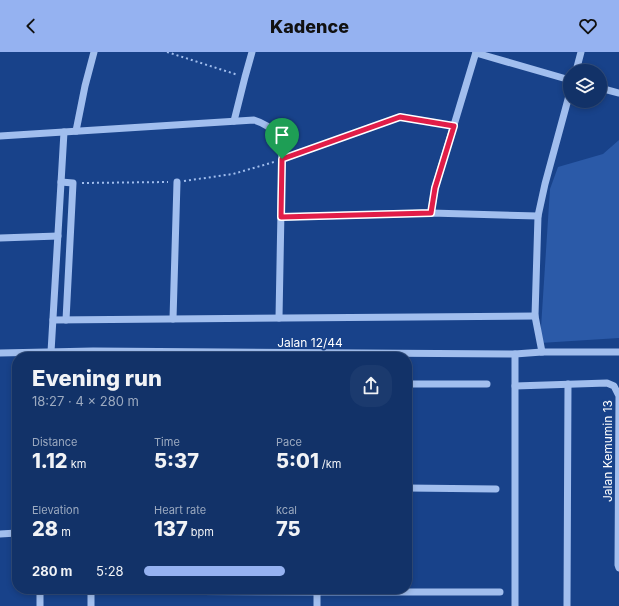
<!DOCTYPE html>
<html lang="en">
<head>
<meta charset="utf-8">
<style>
  body { margin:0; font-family:Inter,sans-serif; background:#1b3a6e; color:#f1f3f6; height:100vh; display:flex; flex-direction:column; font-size:15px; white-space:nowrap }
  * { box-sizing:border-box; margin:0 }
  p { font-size:13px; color:#9caac0 }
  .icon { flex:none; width:22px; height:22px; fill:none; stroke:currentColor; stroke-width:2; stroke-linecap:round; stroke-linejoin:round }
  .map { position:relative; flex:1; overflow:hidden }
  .sheet { position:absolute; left:12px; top:300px; width:400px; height:242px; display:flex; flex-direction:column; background:#123268; border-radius:16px; box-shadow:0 2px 6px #0003,0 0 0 1px #314d7c }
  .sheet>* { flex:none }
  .fabs { position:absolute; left:563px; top:12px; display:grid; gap:8px }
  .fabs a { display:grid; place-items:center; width:44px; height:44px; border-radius:50%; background:#123268; box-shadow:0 2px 6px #0003,0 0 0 1px #314d7c; font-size:20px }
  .pin { position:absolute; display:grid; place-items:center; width:34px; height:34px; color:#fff; margin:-41px -17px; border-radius:50% 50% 50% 0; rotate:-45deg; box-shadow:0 0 4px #0007 }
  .pin .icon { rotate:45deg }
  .round { display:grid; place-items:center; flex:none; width:42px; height:42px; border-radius:16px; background:#1b3a6e }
  .overview { display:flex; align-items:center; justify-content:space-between; height:68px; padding:0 20px }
  h1 { font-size:22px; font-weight:800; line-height:30px }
  .metrics { display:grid; grid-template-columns:repeat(3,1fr); gap:6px; height:68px; padding:4px 20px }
  .metrics div { display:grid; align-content:center }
  .metrics b { font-size:20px; font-weight:800 }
  .metrics small { font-size:11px; font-weight:400 }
  .metrics p { font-size:11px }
  ul { padding:0 20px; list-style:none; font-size:13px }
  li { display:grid; grid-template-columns:64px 48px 1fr; align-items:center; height:30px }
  li i { height:10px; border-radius:5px; background:#95b2f1 }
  header { display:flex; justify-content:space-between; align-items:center; height:52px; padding:0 20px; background:#95b2f1; color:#111; font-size:18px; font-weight:800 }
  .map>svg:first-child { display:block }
</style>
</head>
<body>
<header><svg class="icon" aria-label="back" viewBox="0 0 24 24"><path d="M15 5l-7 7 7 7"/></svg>Kadence<svg class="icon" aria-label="heart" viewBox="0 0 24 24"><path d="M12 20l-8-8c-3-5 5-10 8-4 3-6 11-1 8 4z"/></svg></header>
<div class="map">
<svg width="619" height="554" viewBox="0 0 619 554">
  <rect width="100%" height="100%" fill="#18428a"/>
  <path fill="#2b5aa8" d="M619,88V286L540,291L550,137L558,115L603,102Z"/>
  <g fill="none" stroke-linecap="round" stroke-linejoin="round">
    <g stroke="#a1beee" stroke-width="2" stroke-dasharray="2 3" stroke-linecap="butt">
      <path d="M167,0L238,23"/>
      <path d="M291,104L400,65L445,73"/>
      <path d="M184,129L233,122L274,110"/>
      <path d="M82,131L168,130"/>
    </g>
    <g stroke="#a1beee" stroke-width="7">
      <path d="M476,1L570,28"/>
      <path d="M576,19L581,0"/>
      <path d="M600,36L619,41"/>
      <path d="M234,69L245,25L252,0"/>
      <path d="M76,79L85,34L94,0"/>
      <path d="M0,84L254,68C274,74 279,85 282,105L279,266"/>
      <path d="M61,130L73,131L66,268"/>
      <path d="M431,161L435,136L476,0"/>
      <path d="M281,165L431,161L538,164"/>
      <path d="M0,186L58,184"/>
      <path d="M173,267L177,130"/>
      <path d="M53,268L535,264"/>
      <path d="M51,300L64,80"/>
      <path d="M542,300L535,264L538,164L545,132L570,40"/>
      <path d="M0,301L93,299L515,302L542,300H619"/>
      <path d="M407,332H487"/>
      <path d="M515,334L607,331L614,334L619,344L618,513L619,516"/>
      <path d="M407,436L496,437"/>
      <path d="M0,482L17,481"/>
      <path d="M40,537V554"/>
      <path d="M91,537V554"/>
      <path d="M91,539L317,540H500"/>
      <path d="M317,554V537"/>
      <path d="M515,554V302"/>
      <path d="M567,554L568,332"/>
    </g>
  </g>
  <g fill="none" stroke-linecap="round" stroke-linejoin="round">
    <defs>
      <path id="route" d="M400,65L454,74L435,136L431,161L281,165L282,107Z"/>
    </defs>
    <use href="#route" stroke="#fff" stroke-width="8"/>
    <use href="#route" stroke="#e11d48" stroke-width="5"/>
  </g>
  <g text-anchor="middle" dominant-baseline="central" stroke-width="4" stroke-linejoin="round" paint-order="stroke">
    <g font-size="12" fill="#fff" stroke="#18428a">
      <text x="310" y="290">Jalan 12/44</text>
      <text transform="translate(607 399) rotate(-90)">Jalan Kemumin 13</text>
    </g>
  </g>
</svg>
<div class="fabs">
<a><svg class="icon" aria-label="layers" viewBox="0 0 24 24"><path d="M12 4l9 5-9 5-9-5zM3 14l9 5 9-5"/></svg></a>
</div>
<div class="pin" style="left:282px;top:107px;background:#1e9e55"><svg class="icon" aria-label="arrive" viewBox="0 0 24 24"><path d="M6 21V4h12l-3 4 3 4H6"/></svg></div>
<section class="sheet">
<div class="overview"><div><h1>Evening run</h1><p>18:27 · 4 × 280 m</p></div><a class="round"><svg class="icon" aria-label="share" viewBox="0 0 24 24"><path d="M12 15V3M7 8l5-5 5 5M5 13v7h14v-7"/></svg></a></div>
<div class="metrics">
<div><p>Distance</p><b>1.12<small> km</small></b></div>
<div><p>Time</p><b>5:37</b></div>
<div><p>Pace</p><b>5:01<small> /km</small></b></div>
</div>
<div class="metrics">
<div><p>Elevation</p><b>28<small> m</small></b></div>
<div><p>Heart rate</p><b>137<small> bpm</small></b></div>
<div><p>kcal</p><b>75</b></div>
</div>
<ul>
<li><b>280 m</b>5:28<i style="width:57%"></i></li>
</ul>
</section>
</div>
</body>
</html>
